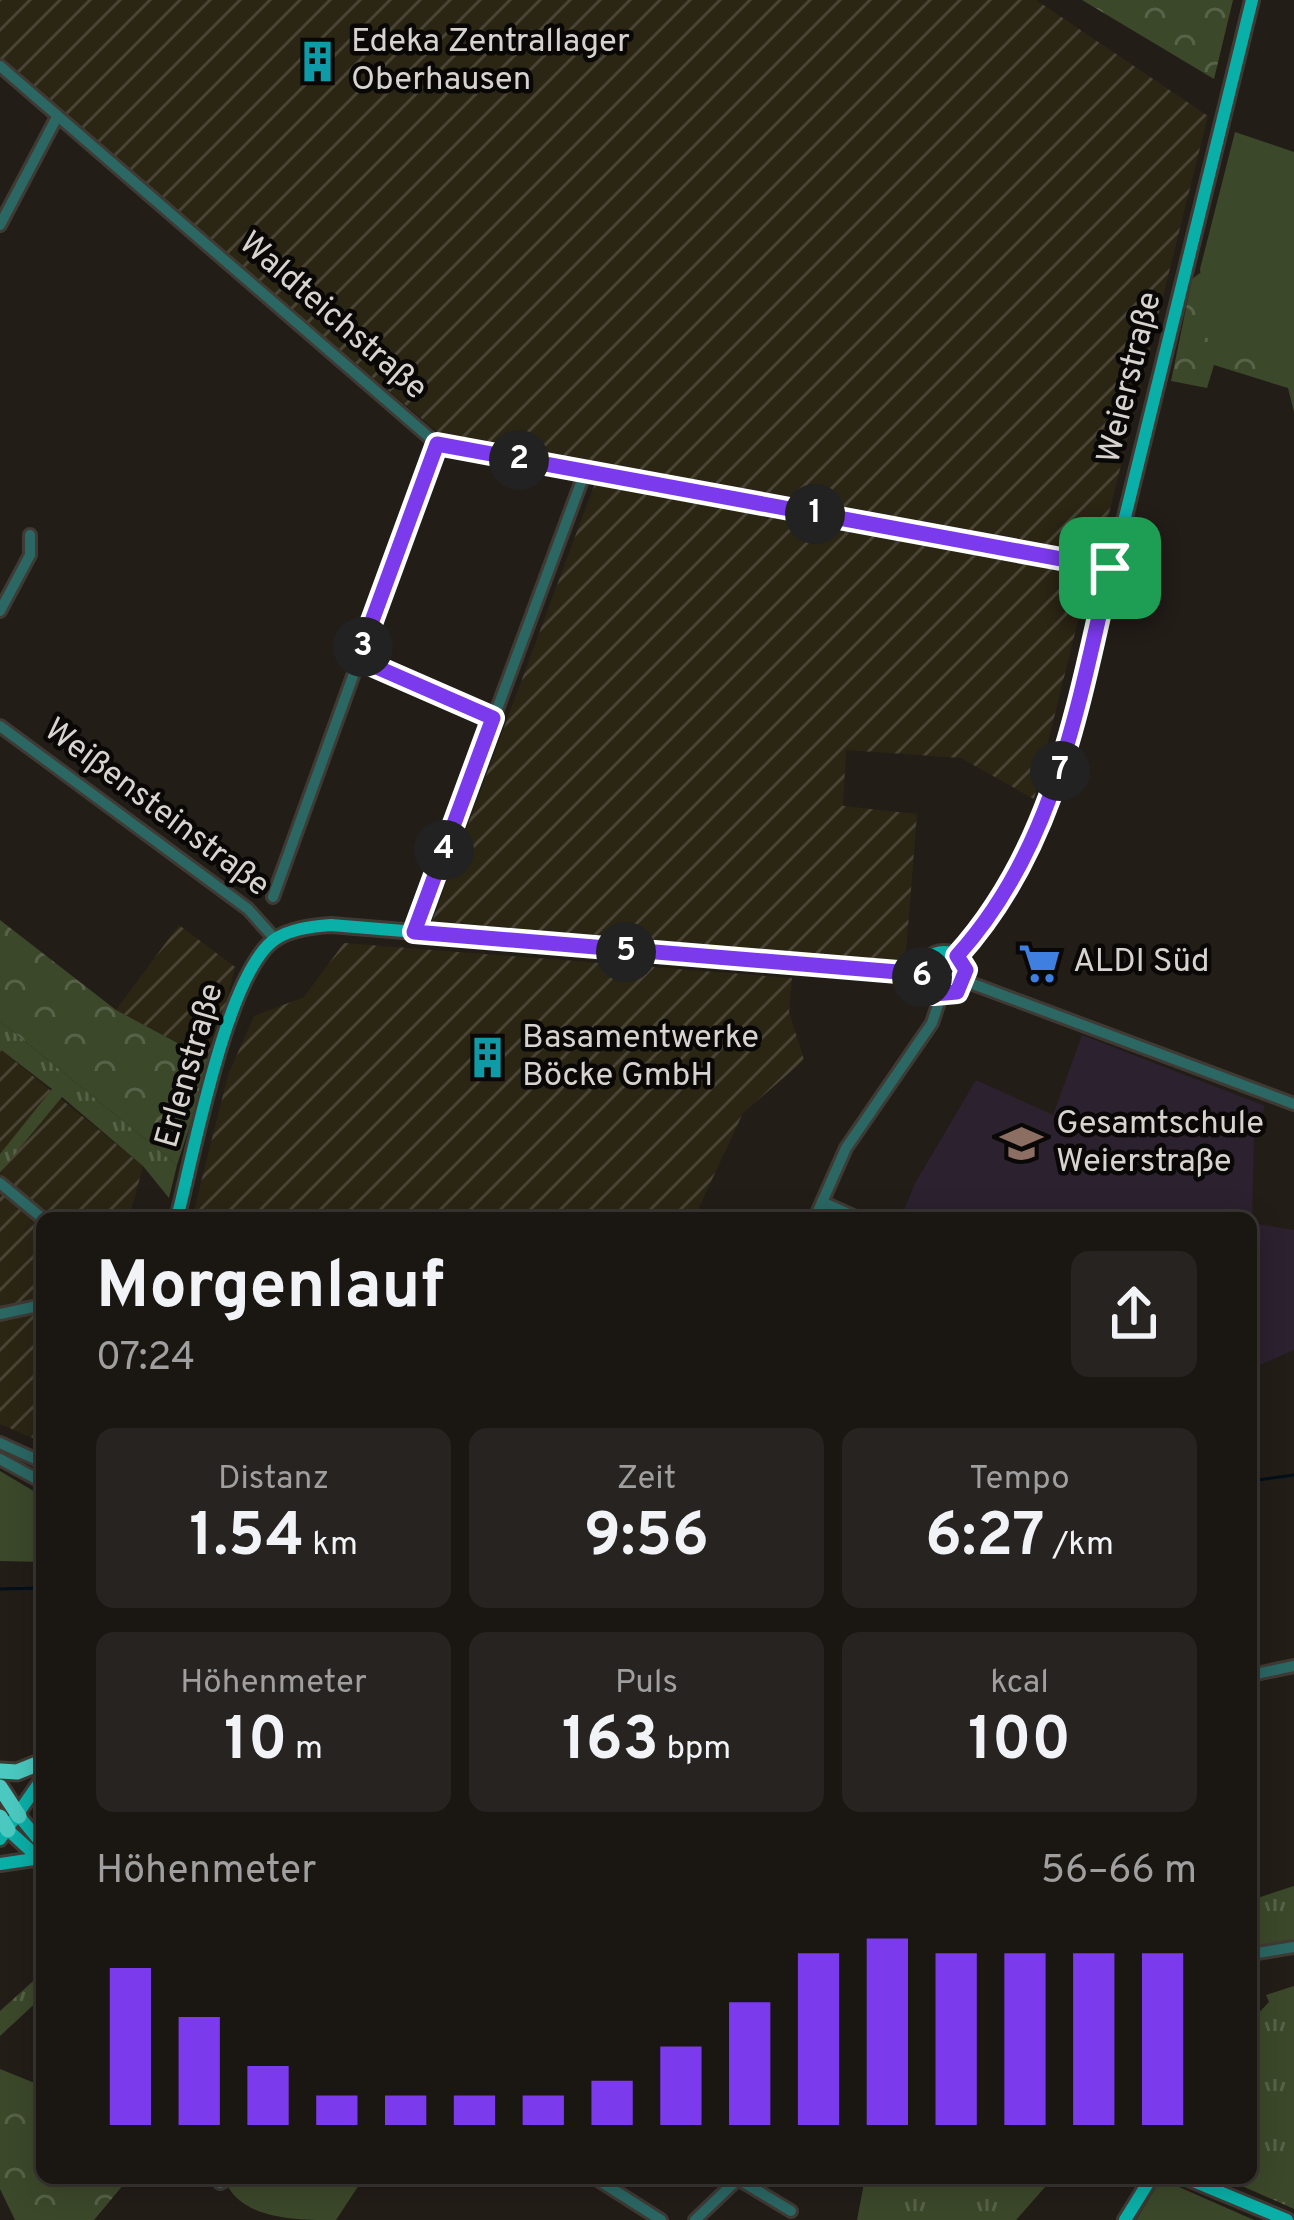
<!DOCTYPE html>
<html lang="de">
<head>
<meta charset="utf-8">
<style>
  body { margin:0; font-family:Overpass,sans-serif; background:#272320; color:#f1f3f6; height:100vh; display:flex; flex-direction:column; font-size:45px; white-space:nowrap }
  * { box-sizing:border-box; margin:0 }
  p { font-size:39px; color:#9f9f9f }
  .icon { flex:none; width:66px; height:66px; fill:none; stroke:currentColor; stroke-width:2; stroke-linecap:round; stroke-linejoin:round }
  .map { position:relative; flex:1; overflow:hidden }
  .drawer { position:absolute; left:36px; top:1212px; width:1221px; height:972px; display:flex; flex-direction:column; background:#1a1612; border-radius:18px; box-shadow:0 6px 30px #0003,0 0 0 3px #383532 }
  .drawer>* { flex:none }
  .pin { position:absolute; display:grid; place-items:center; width:102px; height:102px; color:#fff; margin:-51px; border-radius:24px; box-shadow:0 6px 18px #0006 }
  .km { position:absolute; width:60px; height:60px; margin:-30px; border-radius:50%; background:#222; color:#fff; font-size:33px; line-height:60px; text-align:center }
  .round { display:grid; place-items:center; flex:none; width:126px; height:126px; border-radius:18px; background:#272320 }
  .overview { display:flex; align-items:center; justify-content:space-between; height:204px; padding:0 60px }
  h1 { font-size:66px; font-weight:700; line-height:90px }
  .figures { display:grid; grid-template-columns:repeat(3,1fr); gap:18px; height:204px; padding:12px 60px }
  .figures div { display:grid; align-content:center; border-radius:18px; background:#272320; text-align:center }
  .figures b { font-size:60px; font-weight:700 }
  .figures small { font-size:33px; font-weight:400 }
  .figures p { font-size:33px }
  .chart { height:336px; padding:24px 60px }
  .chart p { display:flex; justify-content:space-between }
  .chart svg { width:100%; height:216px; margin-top:12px; stroke:#7c3aed; stroke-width:6 }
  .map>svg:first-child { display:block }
</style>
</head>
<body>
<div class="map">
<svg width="1294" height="2220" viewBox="0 0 1294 2220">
  <defs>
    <pattern id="industrial-furrows" width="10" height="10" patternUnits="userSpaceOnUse" patternTransform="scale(3)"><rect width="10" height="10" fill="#2b2514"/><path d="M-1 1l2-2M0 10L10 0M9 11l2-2" fill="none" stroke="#494435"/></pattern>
    <pattern id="grass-tufts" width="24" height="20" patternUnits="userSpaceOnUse" patternTransform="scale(3)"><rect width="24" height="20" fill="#3c482a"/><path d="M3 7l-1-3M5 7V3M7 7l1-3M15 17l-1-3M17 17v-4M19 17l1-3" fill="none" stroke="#576248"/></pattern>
    <pattern id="forest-crowns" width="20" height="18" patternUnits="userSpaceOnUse" patternTransform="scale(3)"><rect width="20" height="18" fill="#3c482a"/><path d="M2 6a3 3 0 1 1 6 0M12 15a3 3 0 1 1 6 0" fill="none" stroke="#576248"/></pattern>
  </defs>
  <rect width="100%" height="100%" fill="#231d18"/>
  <g fill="url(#industrial-furrows)">
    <path d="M0,0H1036L1208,116L1098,557L440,434L234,261L216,259L0,70Z"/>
    <path d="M595,483L1089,576L1034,799L961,758L846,750L843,806L917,814L905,965L432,921Z"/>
    <path d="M179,925L235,967L211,1061L116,1010Z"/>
    <path d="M344,943L792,978L789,1012L804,1060L743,1113L694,1218H192L228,1075L254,1016L304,997Z"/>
    <path d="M0,1049L143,1166L129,1218H42V1442L0,1424Z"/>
  </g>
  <path fill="#2c212e" d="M1082,1035L1265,1106L1254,1138L1252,1223L1294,1230V1350L1251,1369V1218H901L914,1185L976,1080L1053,1115Z"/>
  <g fill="url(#grass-tufts)">
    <path d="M0,1021L177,1165L169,1198L143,1166L62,1097L0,1172V1154L52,1089L0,1049Z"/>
    <path d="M1294,1886V1943L1251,1951V1900Z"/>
    <path d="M42,1973V1997L0,2036V2011Z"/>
    <path d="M1294,1986V2209L1224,2178H1251V2021L1269,2002L1266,1995Z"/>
    <path d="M865,2178H1007L1012,2183L1053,2178L1016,2220H857Z"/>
  </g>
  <g fill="url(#forest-crowns)">
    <path d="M1082,0H1233L1214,79Z"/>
    <path d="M1200,273L1294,338V412L1288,388L1214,365L1207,388L1171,381L1192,279Z"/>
    <path d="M0,920L116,1010L211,1061L177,1165L0,1021Z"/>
    <path d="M0,2069L42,2086V2178H129L94,2220H15L0,2189Z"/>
  </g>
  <g fill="#3c482a">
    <path d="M1235,132L1294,152V378L1205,337L1200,269Z"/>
    <path d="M0,1471L42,1496V1562L0,1561Z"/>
    <path d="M241,2178H361L363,2179L336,2220C299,2220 245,2220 227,2185Z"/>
    <path d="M1161,2179L1254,2220H1136Z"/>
  </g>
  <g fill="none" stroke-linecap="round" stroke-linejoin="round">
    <g stroke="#02101a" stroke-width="3">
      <path d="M1251,1481L1294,1475"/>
      <path d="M0,1589L42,1588"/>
    </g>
    <defs>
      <g id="minor">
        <path d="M0,66L437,444L1110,568"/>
        <path d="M0,225L57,117"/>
        <path d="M0,611L30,555V535"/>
        <path d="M358,659L493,718"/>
        <path d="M0,726L248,909L275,939"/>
        <path d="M273,897L437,444"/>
        <path d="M414,933L585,472"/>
        <path d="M965,981L1294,1104"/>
        <path d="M0,1183L42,1218"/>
        <path d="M822,1202L858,1218"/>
        <path d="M815,1218L846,1148L932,1023L941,996"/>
        <path d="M0,1314L42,1305"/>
        <path d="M0,1443L42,1462"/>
        <path d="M0,1459L42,1482"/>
        <path d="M1251,1675L1294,1666"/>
        <path d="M1251,1954L1294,1947"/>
        <path d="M595,2178L661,2220"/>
        <path d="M738,2179L791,2211"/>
        <path d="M220,2183L230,2178"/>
        <path d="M695,2220L739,2178"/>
      </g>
      <g id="major">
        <circle cx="944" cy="974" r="22"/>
        <path d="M957,956L1014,877L1071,737L1252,0"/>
        <path d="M177,1218C193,1158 227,968 277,938C292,929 314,926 331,925L922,974"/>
        <path d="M19,1816L42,1844"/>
        <path d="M8,1830L42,1861"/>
        <path d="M0,1839L42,1779"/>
        <path d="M0,1864L34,1859"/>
        <path d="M1186,2178L1287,2220"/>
        <path d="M1125,2220L1151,2178"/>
      </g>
      <g id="highway">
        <path d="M0,1771L17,1772L42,1762"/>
        <path d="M0,1787L19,1816"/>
        <path d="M0,1817L8,1830"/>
      </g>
    </defs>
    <use href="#minor" stroke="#403a35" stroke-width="16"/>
    <use href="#major" stroke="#403a35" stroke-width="18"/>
    <use href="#highway" stroke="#403a35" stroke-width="21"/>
    <use href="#minor" stroke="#2b6763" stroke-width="10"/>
    <use href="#major" stroke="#0ab0a8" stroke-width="12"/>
    <use href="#highway" stroke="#4bc9c0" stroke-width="15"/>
  </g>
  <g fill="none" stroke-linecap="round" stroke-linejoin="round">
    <defs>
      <path id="route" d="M437,444L1110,568C1078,705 1055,848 957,956L966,970L957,992L934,994L922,974L414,932L493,718L358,659Z"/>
    </defs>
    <use href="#route" stroke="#fff" stroke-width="24"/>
    <use href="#route" stroke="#7c3aed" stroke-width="15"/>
  </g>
  <defs>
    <symbol id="building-bare" viewBox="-9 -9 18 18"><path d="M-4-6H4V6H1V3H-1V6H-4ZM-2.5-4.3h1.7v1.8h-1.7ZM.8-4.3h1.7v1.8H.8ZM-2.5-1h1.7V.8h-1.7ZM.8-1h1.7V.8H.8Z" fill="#0f9aa8" stroke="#0a0806" stroke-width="2.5" paint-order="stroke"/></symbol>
    <symbol id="supermarket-bare" viewBox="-9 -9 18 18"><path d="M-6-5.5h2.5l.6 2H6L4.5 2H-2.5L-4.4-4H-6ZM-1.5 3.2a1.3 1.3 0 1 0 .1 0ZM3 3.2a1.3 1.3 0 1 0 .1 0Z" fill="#3f7fe0" stroke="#0a0806" stroke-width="2.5" paint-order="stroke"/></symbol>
    <symbol id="school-bare" viewBox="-9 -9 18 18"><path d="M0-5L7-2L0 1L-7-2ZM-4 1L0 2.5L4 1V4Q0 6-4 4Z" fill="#8d6e63" stroke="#0a0806" stroke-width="2.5" paint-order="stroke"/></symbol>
  </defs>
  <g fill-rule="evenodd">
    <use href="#building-bare" x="288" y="32" width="59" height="59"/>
    <use href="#supermarket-bare" x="1010" y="934" width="59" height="59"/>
    <use href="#building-bare" x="458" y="1028" width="59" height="59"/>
    <use href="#school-bare" x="992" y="1114" width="59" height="59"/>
  </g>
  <g text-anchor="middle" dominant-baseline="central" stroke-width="9" stroke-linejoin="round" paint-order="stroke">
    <g font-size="33" fill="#d7d3cf" stroke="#0a0806" text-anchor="start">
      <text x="351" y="43">Edeka Zentrallager<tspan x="351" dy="38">Oberhausen</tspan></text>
      <text x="1073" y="963">ALDI Süd</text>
      <text x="522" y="1039">Basamentwerke<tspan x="522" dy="38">Böcke GmbH</tspan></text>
      <text x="1056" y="1125">Gesamtschule<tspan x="1056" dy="38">Weierstraße</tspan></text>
    </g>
    <g font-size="33" fill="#d7d3cf" stroke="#0a0806">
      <text transform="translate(332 317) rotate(41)">Waldteichstraße</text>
      <text transform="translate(1131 378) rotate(-76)">Weierstraße</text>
      <text transform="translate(156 809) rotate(37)">Weißensteinstraße</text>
      <text transform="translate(191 1066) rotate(-74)">Erlenstraße</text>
    </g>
  </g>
</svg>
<div class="pin" style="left:1110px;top:568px;background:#1e9e55"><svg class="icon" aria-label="arrive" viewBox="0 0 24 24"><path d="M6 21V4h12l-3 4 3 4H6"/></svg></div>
<b class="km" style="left:815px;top:514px">1</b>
<b class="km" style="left:519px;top:460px">2</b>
<b class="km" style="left:363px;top:647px">3</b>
<b class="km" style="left:444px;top:850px">4</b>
<b class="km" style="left:626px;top:952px">5</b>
<b class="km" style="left:922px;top:977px">6</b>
<b class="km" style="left:1060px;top:771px">7</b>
<section class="drawer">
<div class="overview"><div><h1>Morgenlauf</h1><p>07:24</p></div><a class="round"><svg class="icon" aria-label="share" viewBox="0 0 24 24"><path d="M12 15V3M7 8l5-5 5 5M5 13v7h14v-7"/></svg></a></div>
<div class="figures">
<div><p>Distanz</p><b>1.54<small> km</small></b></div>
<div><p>Zeit</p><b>9:56</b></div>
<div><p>Tempo</p><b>6:27<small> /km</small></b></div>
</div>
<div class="figures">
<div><p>Höhenmeter</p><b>10<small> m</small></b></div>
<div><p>Puls</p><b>163<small> bpm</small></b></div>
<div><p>kcal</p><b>100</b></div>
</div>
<div class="chart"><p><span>Höhenmeter</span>56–66 m</p>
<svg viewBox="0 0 160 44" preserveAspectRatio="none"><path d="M5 44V12M15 44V22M25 44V32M35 44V38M45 44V38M55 44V38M65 44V38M75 44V35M85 44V28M95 44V19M105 44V9M115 44V6M125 44V9M135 44V9M145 44V9M155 44V9"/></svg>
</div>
</section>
</div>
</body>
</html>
